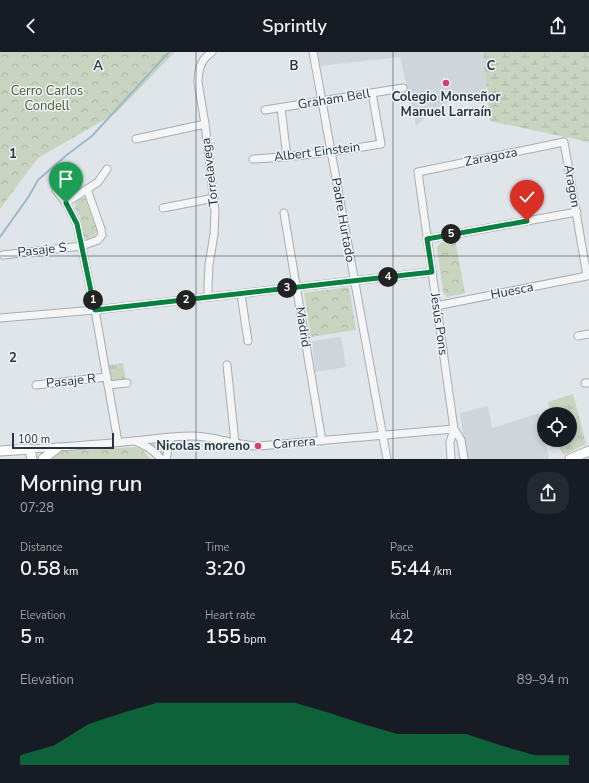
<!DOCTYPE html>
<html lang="en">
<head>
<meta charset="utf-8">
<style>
  body { margin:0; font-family:"Nunito Sans",sans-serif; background:#242831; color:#f1f3f6; height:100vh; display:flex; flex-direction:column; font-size:15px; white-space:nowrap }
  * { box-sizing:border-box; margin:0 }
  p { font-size:13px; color:#9ea1a6 }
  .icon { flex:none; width:22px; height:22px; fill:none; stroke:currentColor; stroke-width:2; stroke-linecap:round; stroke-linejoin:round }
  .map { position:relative; height:407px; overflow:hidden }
  .details { display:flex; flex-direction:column; background:#171b24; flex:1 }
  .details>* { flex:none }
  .buttons { position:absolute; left:537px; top:355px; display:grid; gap:8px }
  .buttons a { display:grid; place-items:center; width:40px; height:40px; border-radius:50%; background:#171b24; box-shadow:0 2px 6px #0003; font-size:20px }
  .scale { position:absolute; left:12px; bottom:10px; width:102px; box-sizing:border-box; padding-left:4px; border:2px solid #283541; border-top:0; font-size:11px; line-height:14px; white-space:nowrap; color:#283541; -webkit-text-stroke:3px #eff4f7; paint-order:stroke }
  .pin { position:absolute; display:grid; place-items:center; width:34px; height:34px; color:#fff; margin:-41px -17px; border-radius:50% 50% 50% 0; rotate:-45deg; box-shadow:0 0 4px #0007 }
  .pin .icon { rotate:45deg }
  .km { position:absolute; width:20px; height:20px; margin:-10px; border-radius:50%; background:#222; color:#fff; font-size:11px; line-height:20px; text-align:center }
  .round { display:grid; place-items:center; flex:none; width:42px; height:42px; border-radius:16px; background:#242831 }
  .headline { display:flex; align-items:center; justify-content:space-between; height:68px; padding:0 20px }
  h1 { font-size:22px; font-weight:600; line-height:30px }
  .stats { display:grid; grid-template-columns:repeat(3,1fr); gap:6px; height:68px; padding:4px 20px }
  .stats div { display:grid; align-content:center }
  .stats b { font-size:20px; font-weight:600 }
  .stats small { font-size:11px; font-weight:400 }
  .stats p { font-size:11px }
  .chart { height:112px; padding:8px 20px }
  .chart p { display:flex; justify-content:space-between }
  .chart svg { width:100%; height:72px; margin-top:4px; fill:#0b8043; opacity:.7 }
  header { display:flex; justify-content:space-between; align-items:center; height:52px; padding:0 20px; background:#171b24; font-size:18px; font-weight:600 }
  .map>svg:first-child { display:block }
</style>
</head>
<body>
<header><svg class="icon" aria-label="back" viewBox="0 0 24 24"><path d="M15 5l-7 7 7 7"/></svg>Sprintly<svg class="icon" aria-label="share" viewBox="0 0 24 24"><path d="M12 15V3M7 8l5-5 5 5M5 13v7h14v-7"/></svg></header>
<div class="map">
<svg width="589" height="407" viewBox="0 0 589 407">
  <defs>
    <pattern id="grass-tufts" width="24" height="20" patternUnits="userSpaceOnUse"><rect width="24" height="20" fill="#c9d4c0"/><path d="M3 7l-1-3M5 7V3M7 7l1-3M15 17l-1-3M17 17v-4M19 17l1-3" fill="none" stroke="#adb7a6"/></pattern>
    <pattern id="wetland-marsh" width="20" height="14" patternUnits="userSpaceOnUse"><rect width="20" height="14" fill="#c9d4c0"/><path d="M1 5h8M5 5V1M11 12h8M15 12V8" fill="none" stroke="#adb7a6"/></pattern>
    <pattern id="park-crowns" width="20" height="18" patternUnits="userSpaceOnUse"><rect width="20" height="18" fill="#c9d4c0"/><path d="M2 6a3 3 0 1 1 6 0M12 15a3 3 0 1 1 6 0" fill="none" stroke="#adb7a6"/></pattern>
  </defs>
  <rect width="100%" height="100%" fill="#e0e5e9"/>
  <g fill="#ced5db">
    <path d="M318,0H483L488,49L480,51L454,47L429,61L416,74L400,5L320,14Z"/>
    <path d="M341,285L346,315L315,320L312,289Z"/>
    <path d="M488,354L492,376L539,361L544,388H545L549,407H467L460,361Z"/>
  </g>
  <g fill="url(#grass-tufts)">
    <path d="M123,311L126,329L110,330L108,313Z"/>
    <path d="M573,342L586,392L564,403L559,396L557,388H570V362H551L548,350Z"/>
    <path d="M166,391L164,407L149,392Z"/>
  </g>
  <path fill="url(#wetland-marsh)" d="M483,0H589V90L490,69Z"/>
  <g fill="url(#park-crowns)">
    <path d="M0,0H175L116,61L38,106L0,157Z"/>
    <path d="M79,146H85L97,179L95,184L86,187L83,184L80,165L75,156V152Z"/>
    <path d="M455,187L465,241L447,245L443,240L437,196L440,191Z"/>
    <path d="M349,235L356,278L311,285L304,241Z"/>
    <path d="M136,395L143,398L150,407H49L58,400L65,399Z"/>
  </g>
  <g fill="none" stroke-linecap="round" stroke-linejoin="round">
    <path stroke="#99bacb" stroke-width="2" d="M0,185L29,144L38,128L68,102L92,84L169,0"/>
    <defs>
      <g id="minor">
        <path d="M313,0L387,407"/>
        <path d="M281,56L287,105"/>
        <path d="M265,58L403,36"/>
        <path d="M136,87L205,72"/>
        <path d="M253,107C296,105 339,99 381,92L372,41"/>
        <path d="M56,138L66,151L77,172L95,258L118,390"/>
        <path d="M66,151L98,130L107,117"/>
        <path d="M163,156L214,146"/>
        <path d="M284,161L322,389"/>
        <path d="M427,187L577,160"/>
        <path d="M3,203L82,194L98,188L102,183L101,177L87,137"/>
        <path d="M241,242L248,289"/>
        <path d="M208,245V234L209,213L214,182L215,159L205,72L198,30C198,18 201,7 212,0"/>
        <path d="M436,254L587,224L564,90L418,120L454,377L461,388L464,407"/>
        <path d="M0,266L95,258L432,220"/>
        <path d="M578,284L589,282"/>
        <path d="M227,313L235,391"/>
        <path d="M585,331H589"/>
        <path d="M36,333L107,325"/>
        <path d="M108,333L127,331"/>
        <path d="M135,389C145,393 154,398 161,407"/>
        <path d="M30,397C65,395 100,392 134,389C153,387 173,384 192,384C215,384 236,394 259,394L454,377"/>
        <path d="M166,407L171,385"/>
        <path d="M451,407L450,390L454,377"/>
      </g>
      <g id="major">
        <path d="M0,399L30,397L32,407"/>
        <path d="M43,407L57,396"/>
        <path d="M570,407L589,399"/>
      </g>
    </defs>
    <use href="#minor" stroke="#a5adb3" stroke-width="9"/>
    <use href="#major" stroke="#9eacb6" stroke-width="11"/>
    <use href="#minor" stroke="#f3f5f7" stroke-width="7"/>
    <use href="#major" stroke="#fff" stroke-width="9"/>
  </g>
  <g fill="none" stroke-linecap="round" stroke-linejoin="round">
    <defs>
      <path id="route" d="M66,151L77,172L95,258L432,220L427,187L527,169"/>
    </defs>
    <use href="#route" stroke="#fff" stroke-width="8"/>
    <use href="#route" stroke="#0b8043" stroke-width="5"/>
  </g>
  <path fill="none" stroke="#283541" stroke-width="1" stroke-opacity="0.55" d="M196,0V407M393,0V407M0,204H589"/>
  <g fill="#d3406f" stroke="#eff4f7" stroke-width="1.5">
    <circle cx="446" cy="31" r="4"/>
    <circle cx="258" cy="394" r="4"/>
  </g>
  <g text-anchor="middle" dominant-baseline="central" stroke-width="3" stroke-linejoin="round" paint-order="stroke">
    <g font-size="13" fill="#435e34" stroke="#eff4f7">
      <text x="47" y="39">Cerro Carlos<tspan x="47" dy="15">Condell</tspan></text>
    </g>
    <g font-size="13" font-weight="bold" fill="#283541" stroke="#eff4f7">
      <text x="446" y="45">Colegio Monseñor<tspan x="446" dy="15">Manuel Larraín</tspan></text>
      <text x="250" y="394" text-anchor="end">Nicolas moreno</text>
    </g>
    <g font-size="13" fill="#283541" stroke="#eff4f7">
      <text transform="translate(334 47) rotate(-9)">Graham Bell</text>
      <text transform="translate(317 100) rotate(-7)">Albert Einstein</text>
      <text transform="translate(491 105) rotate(-11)">Zaragoza</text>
      <text transform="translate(210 120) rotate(-97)">Torrelavega</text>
      <text transform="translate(572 134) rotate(80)">Aragon</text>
      <text transform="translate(343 168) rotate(80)">Padre Hurtado</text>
      <text transform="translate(42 198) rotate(-6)">Pasaje S</text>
      <text transform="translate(512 239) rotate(-11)">Huesca</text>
      <text transform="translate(439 272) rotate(82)">Jesús Pons</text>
      <text transform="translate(303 275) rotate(81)">Madrid</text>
      <text transform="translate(71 329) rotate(-6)">Pasaje R</text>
      <text transform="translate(294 391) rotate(-5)">Carrera</text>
    </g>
  </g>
  <g font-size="13" text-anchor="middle" font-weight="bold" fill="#283541" stroke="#eff4f7" stroke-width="3" stroke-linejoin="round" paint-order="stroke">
    <text x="98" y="18">A</text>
    <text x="294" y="18">B</text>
    <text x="491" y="18">C</text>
    <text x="13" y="106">1</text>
    <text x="13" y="310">2</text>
  </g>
</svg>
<div class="buttons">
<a><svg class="icon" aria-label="locate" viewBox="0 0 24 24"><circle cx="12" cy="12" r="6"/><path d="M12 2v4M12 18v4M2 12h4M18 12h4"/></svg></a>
</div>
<div class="scale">100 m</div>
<div class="pin" style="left:66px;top:151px;background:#1e9e55"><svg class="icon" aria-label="arrive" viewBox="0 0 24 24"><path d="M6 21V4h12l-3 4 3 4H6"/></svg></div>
<div class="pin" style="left:527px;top:169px;background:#d93025"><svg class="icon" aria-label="check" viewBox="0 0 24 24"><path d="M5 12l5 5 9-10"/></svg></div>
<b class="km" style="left:93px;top:248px">1</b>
<b class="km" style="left:186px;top:248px">2</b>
<b class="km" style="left:287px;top:236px">3</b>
<b class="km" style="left:388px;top:225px">4</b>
<b class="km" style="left:451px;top:182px">5</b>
</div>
<section class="details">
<div class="headline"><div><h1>Morning run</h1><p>07:28</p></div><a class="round"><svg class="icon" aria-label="share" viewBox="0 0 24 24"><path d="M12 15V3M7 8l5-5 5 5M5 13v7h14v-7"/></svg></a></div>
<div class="stats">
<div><p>Distance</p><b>0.58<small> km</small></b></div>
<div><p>Time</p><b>3:20</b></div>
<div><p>Pace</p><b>5:44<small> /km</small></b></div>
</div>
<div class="stats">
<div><p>Elevation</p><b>5<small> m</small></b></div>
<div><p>Heart rate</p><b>155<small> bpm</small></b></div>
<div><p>kcal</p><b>42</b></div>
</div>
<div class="chart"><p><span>Elevation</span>89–94 m</p>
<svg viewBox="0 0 160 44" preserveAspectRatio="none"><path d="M0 44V38L10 32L20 19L30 12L40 6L50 6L60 6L70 6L80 6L90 12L100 19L110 25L120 25L130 25L140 32L150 38L160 38V44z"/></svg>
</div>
</section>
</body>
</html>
